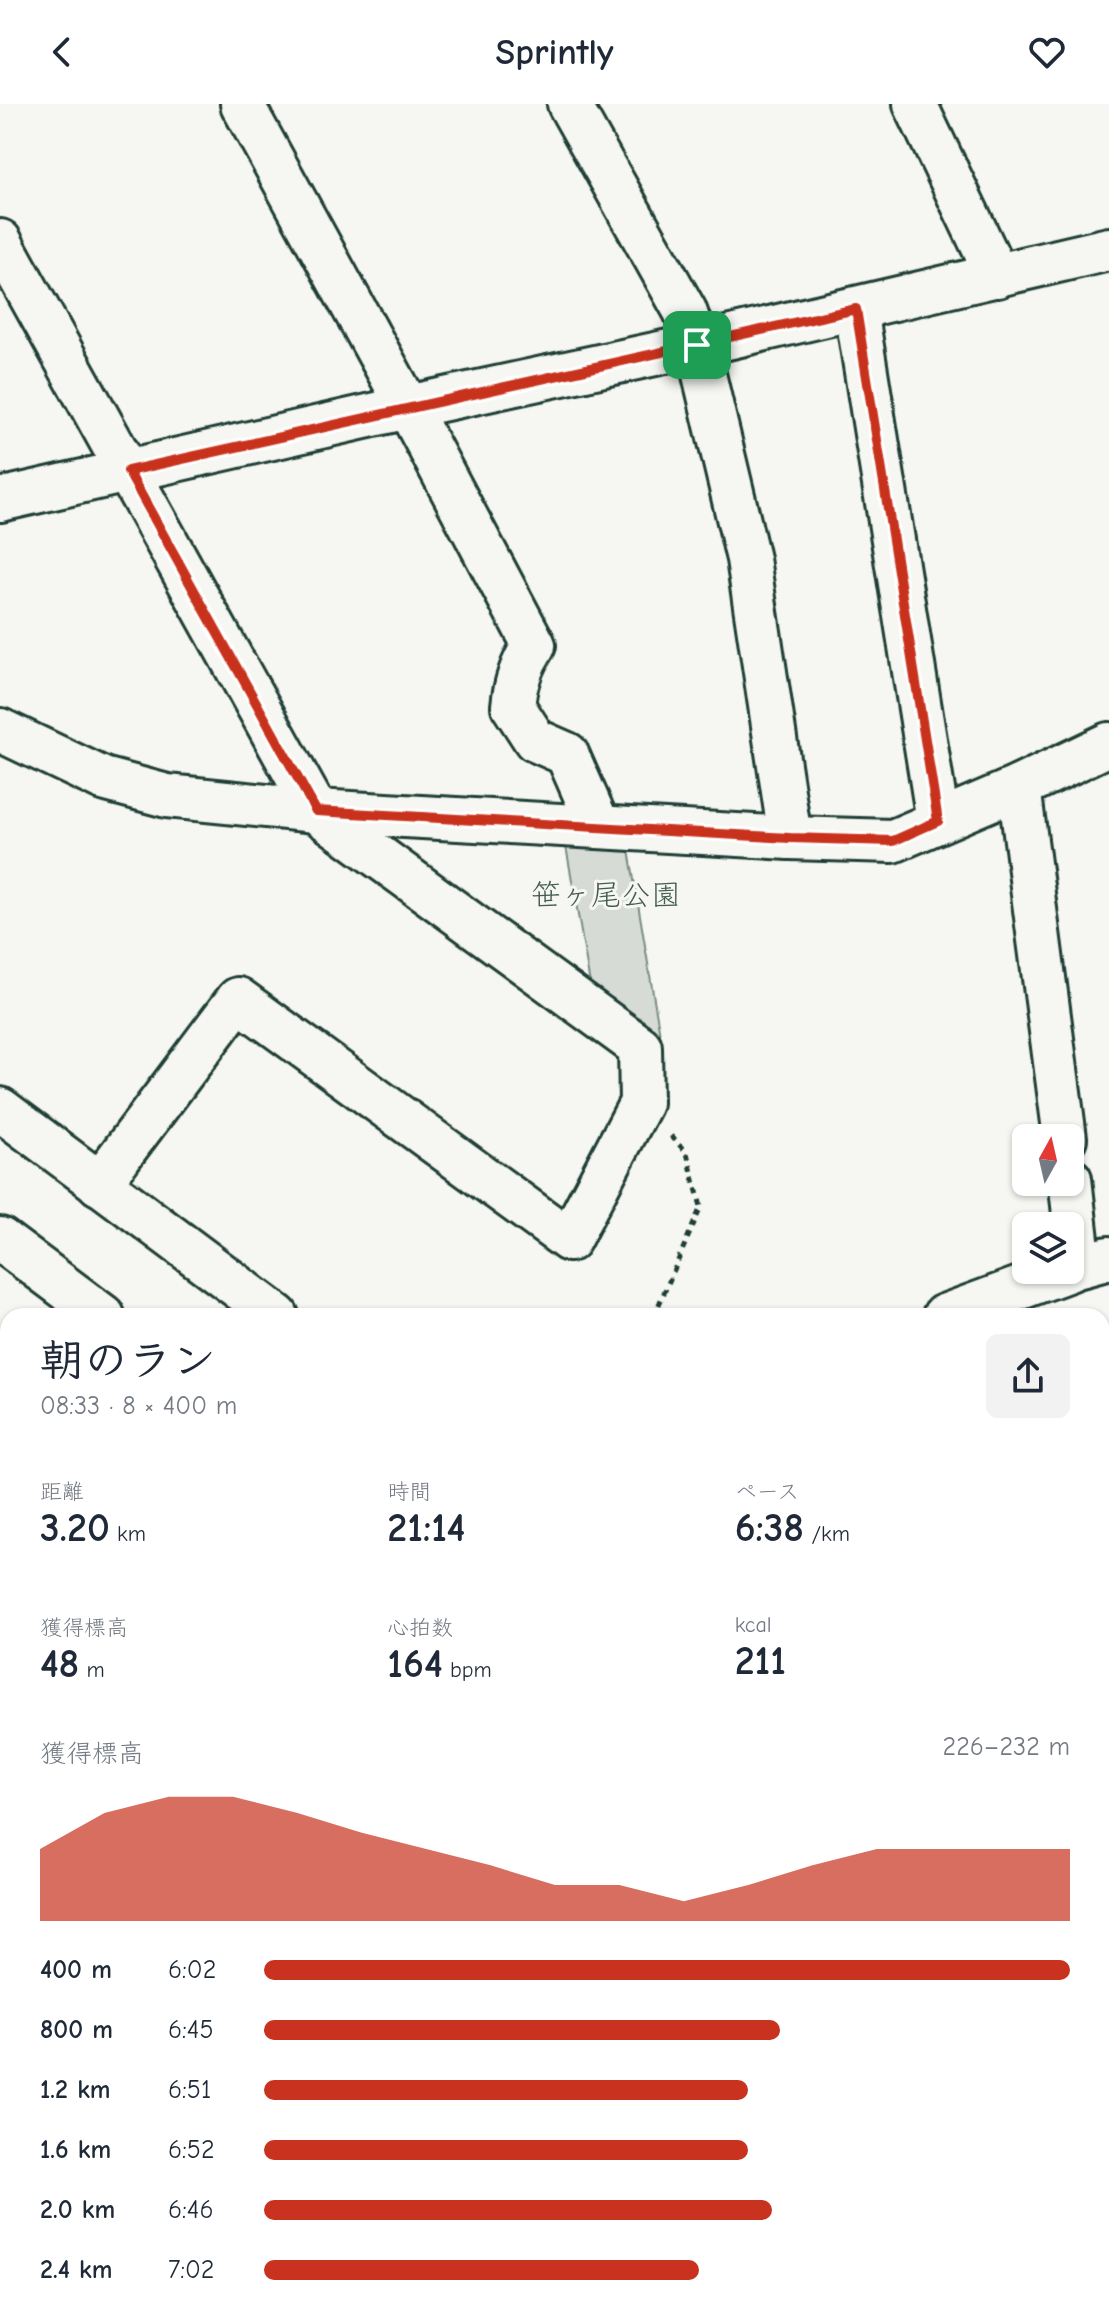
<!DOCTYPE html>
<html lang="ja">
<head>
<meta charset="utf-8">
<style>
  body { margin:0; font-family:"Comic Neue","Klee One",sans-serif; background:#f2f2f3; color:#1f2937; height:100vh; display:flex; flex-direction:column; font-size:30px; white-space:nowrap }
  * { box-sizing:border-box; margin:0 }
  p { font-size:26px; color:#747a83 }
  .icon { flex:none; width:44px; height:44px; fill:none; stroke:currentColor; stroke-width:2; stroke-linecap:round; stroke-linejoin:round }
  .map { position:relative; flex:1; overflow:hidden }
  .details { position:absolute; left:0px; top:1204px; width:1110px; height:1008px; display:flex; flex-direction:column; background:#fff; border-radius:24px 24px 0 0; box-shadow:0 2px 6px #0004 }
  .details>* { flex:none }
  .needle { width:52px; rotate:8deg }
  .fabs { position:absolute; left:1012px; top:1020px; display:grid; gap:16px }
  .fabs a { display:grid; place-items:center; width:72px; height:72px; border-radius:12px; background:#fff; box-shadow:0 2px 6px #0004; font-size:40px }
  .pin { position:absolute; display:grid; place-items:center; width:68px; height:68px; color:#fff; margin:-34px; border-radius:16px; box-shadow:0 4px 12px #0006 }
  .round { display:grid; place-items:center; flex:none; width:84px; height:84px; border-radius:12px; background:#f2f2f3 }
  .summary { display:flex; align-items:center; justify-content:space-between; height:136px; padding:0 40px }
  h1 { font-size:44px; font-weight:800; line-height:60px }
  .metrics { display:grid; grid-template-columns:repeat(3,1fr); gap:12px; height:136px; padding:8px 40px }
  .metrics div { display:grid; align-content:center }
  .metrics b { font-size:40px; font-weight:800 }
  .metrics small { font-size:22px; font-weight:400 }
  .metrics p { font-size:22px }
  .chart { height:224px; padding:16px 40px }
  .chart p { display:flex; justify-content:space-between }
  .chart svg { width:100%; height:144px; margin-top:8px; fill:#c8321e; opacity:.7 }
  ul { padding:0 40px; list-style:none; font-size:26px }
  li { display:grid; grid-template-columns:128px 96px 1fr; align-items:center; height:60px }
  li i { height:20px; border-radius:10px; background:#c8321e }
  header { display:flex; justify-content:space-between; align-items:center; height:104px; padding:0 40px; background:#fff; font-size:36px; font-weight:800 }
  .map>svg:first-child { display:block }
</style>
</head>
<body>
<header><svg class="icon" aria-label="back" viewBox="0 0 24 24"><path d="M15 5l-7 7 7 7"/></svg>Sprintly<svg class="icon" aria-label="heart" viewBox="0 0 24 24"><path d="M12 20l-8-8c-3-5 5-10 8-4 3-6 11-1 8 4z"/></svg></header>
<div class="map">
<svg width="1109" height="2212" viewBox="0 0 1109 2212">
  <rect width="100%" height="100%" fill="#f6f6f2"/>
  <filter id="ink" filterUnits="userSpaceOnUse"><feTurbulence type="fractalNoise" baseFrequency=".0125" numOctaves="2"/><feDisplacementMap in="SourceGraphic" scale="16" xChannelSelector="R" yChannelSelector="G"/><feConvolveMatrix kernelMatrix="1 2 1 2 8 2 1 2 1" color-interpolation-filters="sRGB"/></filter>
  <g filter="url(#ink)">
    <path fill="#d6dbd6" stroke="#7a8c85" stroke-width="2" d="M566,742L629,746L660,931L590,880Z"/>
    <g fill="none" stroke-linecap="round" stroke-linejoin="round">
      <defs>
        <g id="minor">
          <path d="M242,0L408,303L534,541C521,561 515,579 513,602L535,636L567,650L599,723"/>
          <path d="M569,0L685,207L697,241L748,455L790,734"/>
          <path d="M915,0L997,172"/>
          <path d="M0,137L316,707L640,943L641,999L569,1136L238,895L99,1080"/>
          <path d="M856,205L938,717"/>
          <path d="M0,396L408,303L697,241L1109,145"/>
          <path d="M0,626L103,675L167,692L316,707L790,734L893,737L1019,683L1109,640"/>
          <path d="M1019,683L1065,1034"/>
          <path d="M0,1005L277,1212"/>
          <path d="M1070,1075L1080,1162L1109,1154"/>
          <path d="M0,1135L103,1212"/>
          <path d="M944,1212L1069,1166"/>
          <path d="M1102,1400L1109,1396"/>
          <path d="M0,1468L8,1474"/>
          <path d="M0,1741L8,1747"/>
          <path d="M1102,1825L1109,1830"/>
          <path d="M0,1877L8,1867"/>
          <path d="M0,2012L8,2018"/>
          <path d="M1102,2184L1109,2189"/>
          <path d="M255,2204L266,2212"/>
          <path d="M699,2204L710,2212"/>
        </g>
      </defs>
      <use href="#minor" stroke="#1f3d34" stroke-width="48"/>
      <g stroke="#1f3d34" stroke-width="5" stroke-dasharray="6 6" stroke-linecap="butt">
        <path d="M654,1212L701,1103L687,1049L670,1031"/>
        <path d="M0,2070L8,2076"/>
        <path d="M0,2195L8,2185"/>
      </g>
      <use href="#minor" stroke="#f6f6f2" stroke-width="42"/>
    </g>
  </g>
  <g fill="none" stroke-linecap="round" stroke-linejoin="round" filter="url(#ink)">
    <defs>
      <path id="route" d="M856,205L938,717L893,737L790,734L316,707L128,367Z"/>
    </defs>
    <use href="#route" stroke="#fff" stroke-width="16"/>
    <use href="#route" stroke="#c8321e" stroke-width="10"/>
  </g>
  <g text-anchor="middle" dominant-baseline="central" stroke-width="6" stroke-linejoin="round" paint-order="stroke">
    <g font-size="30" fill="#445d54" stroke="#f6f6f2">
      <text x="606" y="791">笹ヶ尾公園</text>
    </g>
  </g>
</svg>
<div class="fabs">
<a><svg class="needle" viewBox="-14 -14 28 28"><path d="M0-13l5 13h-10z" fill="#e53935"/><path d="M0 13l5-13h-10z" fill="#747a83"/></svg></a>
<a><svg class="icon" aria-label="layers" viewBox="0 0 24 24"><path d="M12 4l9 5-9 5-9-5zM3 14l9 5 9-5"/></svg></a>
</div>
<div class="pin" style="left:697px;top:241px;background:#1e9e55"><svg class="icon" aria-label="arrive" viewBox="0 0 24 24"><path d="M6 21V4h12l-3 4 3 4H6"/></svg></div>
<section class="details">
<div class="summary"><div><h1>朝のラン</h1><p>08:33 · 8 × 400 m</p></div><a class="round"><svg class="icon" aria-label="share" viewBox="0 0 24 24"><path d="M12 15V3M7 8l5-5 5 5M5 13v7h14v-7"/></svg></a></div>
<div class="metrics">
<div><p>距離</p><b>3.20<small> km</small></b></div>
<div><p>時間</p><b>21:14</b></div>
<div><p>ペース</p><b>6:38<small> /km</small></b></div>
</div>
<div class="metrics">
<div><p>獲得標高</p><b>48<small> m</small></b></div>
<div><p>心拍数</p><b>164<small> bpm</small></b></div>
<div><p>kcal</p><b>211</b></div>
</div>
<div class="chart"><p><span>獲得標高</span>226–232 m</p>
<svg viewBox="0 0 160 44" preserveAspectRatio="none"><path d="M0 44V22L10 11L20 6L30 6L40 11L50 17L60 22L70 27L80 33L90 33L100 38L110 33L120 27L130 22L140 22L150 22L160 22V44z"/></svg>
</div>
<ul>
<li><b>400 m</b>6:02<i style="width:100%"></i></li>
<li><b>800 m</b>6:45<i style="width:64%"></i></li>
<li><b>1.2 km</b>6:51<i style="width:60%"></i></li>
<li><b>1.6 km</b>6:52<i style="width:60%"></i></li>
<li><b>2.0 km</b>6:46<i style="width:63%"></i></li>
<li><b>2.4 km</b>7:02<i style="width:54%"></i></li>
</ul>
</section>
</div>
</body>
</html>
